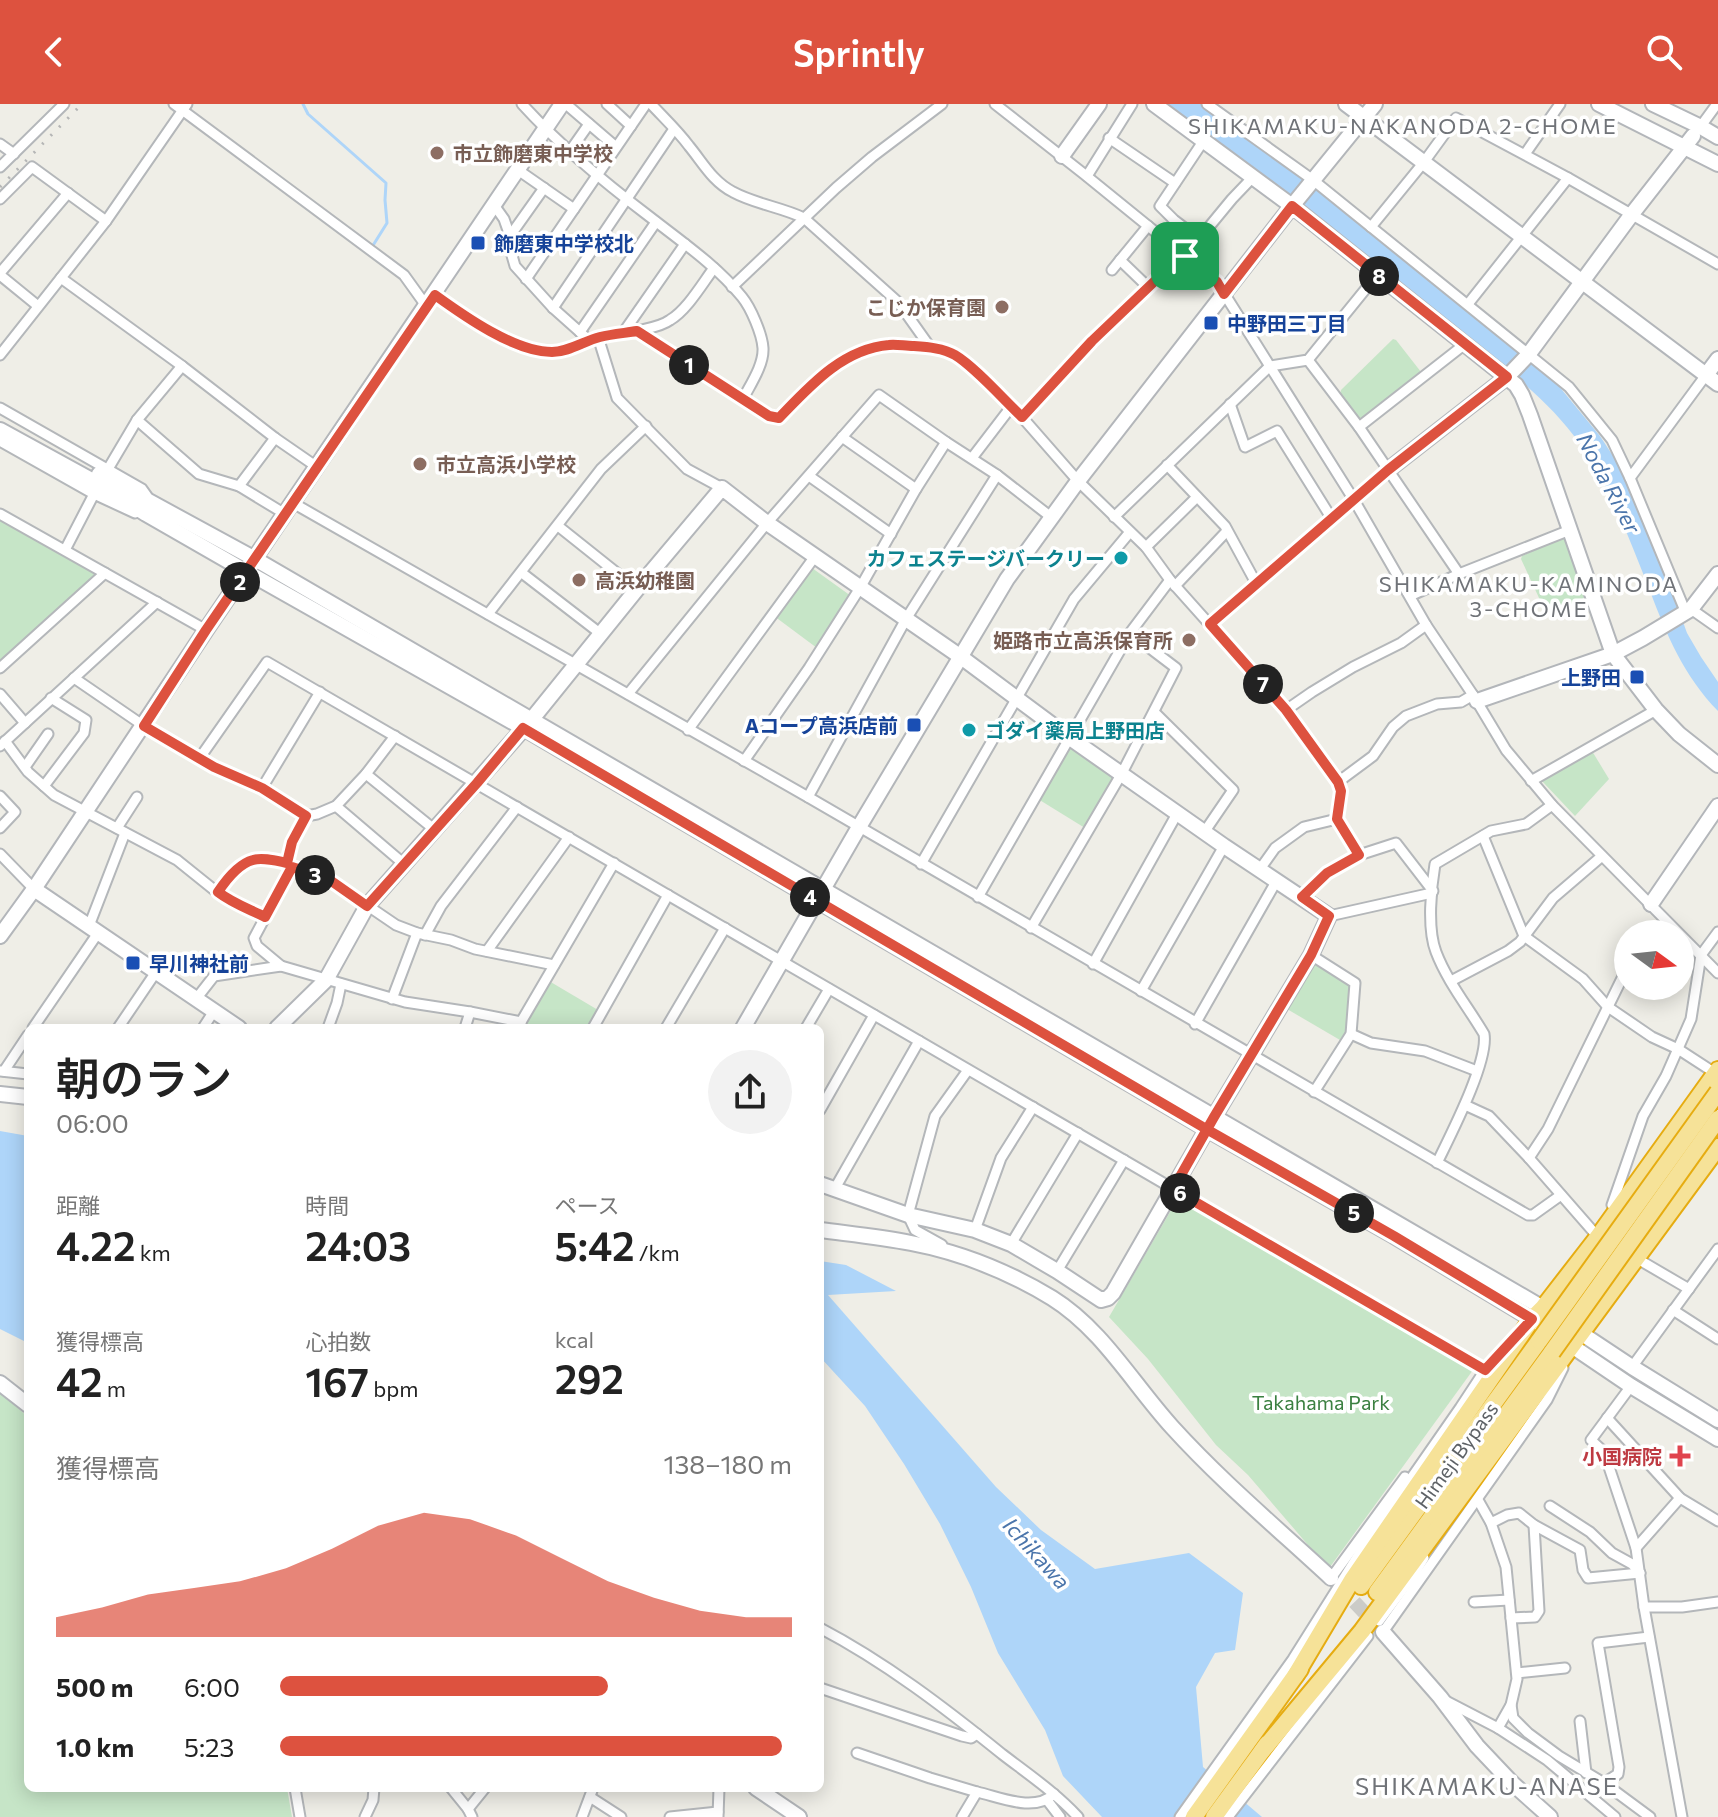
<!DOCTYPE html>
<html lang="ja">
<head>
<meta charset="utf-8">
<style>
  body { margin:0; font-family:Commissioner,"Noto Sans JP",sans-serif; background:#f2f2f2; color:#222; height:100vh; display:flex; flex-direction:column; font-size:30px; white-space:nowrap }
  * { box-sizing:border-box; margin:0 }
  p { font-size:26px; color:#767676 }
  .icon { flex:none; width:44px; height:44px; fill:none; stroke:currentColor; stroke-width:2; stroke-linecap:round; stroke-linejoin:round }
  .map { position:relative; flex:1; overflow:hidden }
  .drawer { position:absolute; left:24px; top:920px; width:800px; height:768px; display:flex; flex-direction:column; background:#fff; border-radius:12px; box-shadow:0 4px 20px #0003 }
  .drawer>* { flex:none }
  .needle { width:52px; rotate:105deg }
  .tools { position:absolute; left:1614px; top:816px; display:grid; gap:16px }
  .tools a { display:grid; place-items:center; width:80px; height:80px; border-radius:50%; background:#fff; box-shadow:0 4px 20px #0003; font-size:40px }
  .pin { position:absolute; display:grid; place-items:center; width:68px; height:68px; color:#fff; margin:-34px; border-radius:16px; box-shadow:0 4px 12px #0006 }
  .km { position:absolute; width:40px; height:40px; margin:-20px; border-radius:50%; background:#222; color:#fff; font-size:22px; line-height:40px; text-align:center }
  .round { display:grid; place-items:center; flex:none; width:84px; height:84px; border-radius:42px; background:#f2f2f2 }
  .summary { display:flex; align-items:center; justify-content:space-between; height:136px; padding:0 32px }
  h1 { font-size:44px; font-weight:600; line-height:60px }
  .stats { display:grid; grid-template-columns:repeat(3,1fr); gap:12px; height:136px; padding:8px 32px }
  .stats div { display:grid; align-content:center }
  .stats b { font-size:40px; font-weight:600 }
  .stats small { font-size:22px; font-weight:400 }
  .stats p { font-size:22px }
  .chart { height:224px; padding:16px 32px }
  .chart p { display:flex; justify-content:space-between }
  .chart svg { width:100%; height:144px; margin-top:8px; fill:#dd523f; opacity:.7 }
  ul { padding:0 32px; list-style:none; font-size:26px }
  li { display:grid; grid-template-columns:128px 96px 1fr; align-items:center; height:60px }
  li i { height:20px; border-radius:10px; background:#dd523f }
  header { display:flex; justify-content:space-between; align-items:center; height:104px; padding:0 32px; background:#dd523f; color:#fff; font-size:36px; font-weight:600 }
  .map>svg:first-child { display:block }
</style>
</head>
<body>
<header><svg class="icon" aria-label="back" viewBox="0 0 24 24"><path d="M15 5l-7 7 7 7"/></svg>Sprintly<svg class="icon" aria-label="search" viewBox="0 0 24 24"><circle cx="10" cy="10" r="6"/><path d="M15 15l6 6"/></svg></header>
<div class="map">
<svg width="1718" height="1713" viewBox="0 0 1718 1713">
  <rect width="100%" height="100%" fill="#efeee7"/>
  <g fill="#c6e5c7">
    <path d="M1393,235L1396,236L1421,268V271L1363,315L1357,314L1340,291L1341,286Z"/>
    <path d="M0,412L96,466L95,472L0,558Z"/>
    <path d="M1562,434L1567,435L1586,489L1584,494L1550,510L1546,509L1521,455L1522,452Z"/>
    <path d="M812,464L851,492L817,544L774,512Z"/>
    <path d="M1068,643L1113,673L1085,724L1038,695Z"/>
    <path d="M1592,647L1609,675L1575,712L1542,677L1544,673Z"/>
    <path d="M1314,860L1349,881V922L1340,936L1287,905Z"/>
    <path d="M549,877L598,906L587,924H524L525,920Z"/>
    <path d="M1182,1095L1473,1266L1330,1463L1326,1462L1248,1371L1216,1341L1148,1255L1109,1213L1177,1096Z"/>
    <path d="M0,1288L28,1313V1684H287L292,1713H0Z"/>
  </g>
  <g fill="#aed5f9">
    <path d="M1165,0H1201L1225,17L1318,87L1558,281L1600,332L1615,355L1631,385L1646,416L1687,529L1701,553L1718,578V607C1684,572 1667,532 1650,487C1630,437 1611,384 1580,340C1542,286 1483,248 1433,207C1344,136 1256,66 1165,0Z"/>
    <path d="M0,1027L28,1032V1231L24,1237L0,1225Z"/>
    <path d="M820,1157L846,1161L896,1187L828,1191L996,1383L1041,1426L1095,1465L1189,1449L1243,1489L1235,1546L1215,1549L1196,1583L1203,1663L1262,1713H1102L1063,1672L1045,1626L998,1549L971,1483L940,1420L904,1360L865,1302L820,1253Z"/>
  </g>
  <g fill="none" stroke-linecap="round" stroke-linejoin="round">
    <path stroke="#aed5f9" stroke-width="3" d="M303,0L308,10L386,79L385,96L387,119L372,143"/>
    <path stroke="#cbcbc7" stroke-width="14" stroke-dasharray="14 7" stroke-linecap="butt" d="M1340,1483L1383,1528"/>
    <defs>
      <g id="street">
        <path d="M174,0L404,171L427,203"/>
        <path d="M522,0C560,42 605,79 650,113C682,138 717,162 742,193C751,204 762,230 763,244C764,261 750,281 743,295"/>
        <path d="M566,0L616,43"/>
        <path d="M607,0L631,22"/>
        <path d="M651,0C664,14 678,27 689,42C703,59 713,78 733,88C755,100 781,103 804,114L898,198L930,243"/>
        <path d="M995,0L1084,70L1217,178L1354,396L1426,521L1473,591L1506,646L1552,701L1718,869"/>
        <path d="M1207,0L1313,76L1569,283L1612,336L1630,374L1686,509"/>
        <path d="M1698,26L1717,0"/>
        <path d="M1109,34L1175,79"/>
        <path d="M0,40L14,50"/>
        <path d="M570,47L589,20"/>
        <path d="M1525,50L1560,0"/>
        <path d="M0,63L64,0"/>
        <path d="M518,66L574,105"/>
        <path d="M1087,72L1132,0"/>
        <path d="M0,95L32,63L106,117"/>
        <path d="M494,101L504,115L510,132L511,148L515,162L553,204L590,237"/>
        <path d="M1371,123L1424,58L1456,14L1568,74L1718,160"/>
        <path d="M510,132L544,84"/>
        <path d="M1199,135L1174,116L1160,102L1204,36"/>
        <path d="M1120,156L1148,183"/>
        <path d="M1112,166L1148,122"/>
        <path d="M0,169L68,89"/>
        <path d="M0,171L38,202"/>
        <path d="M61,174L182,262L275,334L317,363"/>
        <path d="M526,175L646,0"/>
        <path d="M732,183L836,84L872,53L942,0"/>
        <path d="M435,191C461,210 523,253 557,248C571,246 584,237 598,233C611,229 627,229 641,226C650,224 662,222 670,216C687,206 702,180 714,164"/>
        <path d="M1468,200L1568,74"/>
        <path d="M553,204L674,25"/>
        <path d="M637,227L769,312L779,314L810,282L834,262L863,246L889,241L930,243L952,249L964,257L1022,313L1078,377L1146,443L1170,476L1286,606L1338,678L1341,687L1337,715L1359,751"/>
        <path d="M580,228L656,118"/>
        <path d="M623,229L685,140"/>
        <path d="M598,233L617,294L687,365L722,384"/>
        <path d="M0,251L106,117L187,0"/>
        <path d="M1308,256L1359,323L1459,470"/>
        <path d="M1230,300L1245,343L1277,327L1332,415"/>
        <path d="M0,304L142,385L147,392"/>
        <path d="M1022,313L1092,237L1158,174L1185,152L1232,95L1253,73"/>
        <path d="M137,316L199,370L239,382L285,410"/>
        <path d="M1359,323L1465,240"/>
        <path d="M842,333L916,385"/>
        <path d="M0,337L94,390L135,409"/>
        <path d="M972,354L1011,303"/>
        <path d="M1167,361L1225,422L1256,479"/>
        <path d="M108,365L137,316L182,262"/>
        <path d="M809,372L891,430"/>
        <path d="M1630,374L1706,271"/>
        <path d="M239,382L275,334"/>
        <path d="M293,399C465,497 636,595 808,693L1528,1111H1533L1561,1091"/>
        <path d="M0,410L206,526"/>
        <path d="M1114,413L1270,262L1308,256L1377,171"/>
        <path d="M558,422L637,485"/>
        <path d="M1146,443L1197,393"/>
        <path d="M65,446L94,390"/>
        <path d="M522,469L601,530"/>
        <path d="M1175,482L1227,427"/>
        <path d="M1410,492L1459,470L1570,426"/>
        <path d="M1691,505L1718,524"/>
        <path d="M488,510L601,365L646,322"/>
        <path d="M1210,520L1388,366"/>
        <path d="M0,564L105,469"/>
        <path d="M74,574L144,622L214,663L262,684L306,712L317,710L336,702L366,670L395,632"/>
        <path d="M0,590L25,619"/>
        <path d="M628,590L767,419L879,291L946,338L997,371L1051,413"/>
        <path d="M1286,606L1312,588L1353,563L1401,539L1426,521"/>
        <path d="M1154,608L1233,686L1205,727"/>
        <path d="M688,626L816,451"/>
        <path d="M5,637L28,668L54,691L177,756L223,793L265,813"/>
        <path d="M0,642L157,498"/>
        <path d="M199,655L267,558L1485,1266"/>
        <path d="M744,657L809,564L860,484L916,385L946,338"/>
        <path d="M25,663L48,630"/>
        <path d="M366,670L435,726"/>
        <path d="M1531,677L1656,606"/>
        <path d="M1338,678L1373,652L1393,623L1406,612L1437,600L1461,598L1473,591"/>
        <path d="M44,682L84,629L86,616L51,594"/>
        <path d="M262,684L320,588"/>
        <path d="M0,692L15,708L0,724"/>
        <path d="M808,693L906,515L997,371"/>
        <path d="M336,702L404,760"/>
        <path d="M117,724L137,693"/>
        <path d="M1483,732L1524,832L1583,875L1608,903L1652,933L1678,945L1715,969"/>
        <path d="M0,750L34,785"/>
        <path d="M921,760L1074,495L1130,428"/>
        <path d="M292,763L327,774L396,821L417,829L451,836L475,845L554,861"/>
        <path d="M1260,765L1275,744L1304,723L1337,715"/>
        <path d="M218,788C226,776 239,760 253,756C263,753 277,757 287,759"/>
        <path d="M978,793L1130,529L1170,476"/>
        <path d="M1302,793L1327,769L1359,751L1396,739L1433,787"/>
        <path d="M1329,812L1432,789"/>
        <path d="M89,822L125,729"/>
        <path d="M1031,824L1122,669L1176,564L1130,529"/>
        <path d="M425,831L441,802L517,703"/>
        <path d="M487,847L569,733"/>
        <path d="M1311,851L1355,879L1351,930L1314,988"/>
        <path d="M1093,860L1178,708"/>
        <path d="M281,862L257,842L254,834L292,763L287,759L292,738L306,712"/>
        <path d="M1451,877L1508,847L1520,838L1553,794L1602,752"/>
        <path d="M1141,887L1224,742"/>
        <path d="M196,895L214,872L281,862L405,898L470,908L465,924"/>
        <path d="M392,895L417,829"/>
        <path d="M470,908L521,918"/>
        <path d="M1195,920L1277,776"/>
        <path d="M33,924L98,829"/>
        <path d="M118,924L156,868"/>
        <path d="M203,924L214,907"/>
        <path d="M328,924L337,899L341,880"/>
        <path d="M521,924V918L614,759"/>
        <path d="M593,924L668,791"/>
        <path d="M666,924L725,824"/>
        <path d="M806,924L829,885"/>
        <path d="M1351,930L1371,939L1425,947L1477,967"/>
        <path d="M0,967L28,970"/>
        <path d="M4,967L28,931"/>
        <path d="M1465,1001L1489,1012L1529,1054L1598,1133"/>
        <path d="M820,1006L874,911"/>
        <path d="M1529,1054L1548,1025L1628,862"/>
        <path d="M1437,1059C1450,1032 1489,957 1484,930C1468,903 1447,877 1436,848C1427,825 1431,783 1435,760L1491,727L1526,720L1552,701"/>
        <path d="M834,1086L919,937"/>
        <path d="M1617,1106L1612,1101L1643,1012L1666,972L1691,915L1701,851L1718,828"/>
        <path d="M975,1126L1001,1054L1033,1003"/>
        <path d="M1011,1140L1078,1029"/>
        <path d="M942,1141L915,1126L908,1111L935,1012L968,966"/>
        <path d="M1636,1154L1689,1185"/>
        <path d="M1057,1167L1124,1056"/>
        <path d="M1673,1206L1718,1235"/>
        <path d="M1632,1263L1718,1145"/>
        <path d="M1631,1282L1591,1336L1604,1348L1636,1444L1644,1503L1682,1713"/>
        <path d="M1607,1314L1680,1394"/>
        <path d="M1478,1396L1491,1419L1506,1463L1517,1575L1511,1601L1498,1624"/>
        <path d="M1550,1402L1590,1428L1612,1449L1632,1460L1640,1469"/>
        <path d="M1491,1419L1507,1411L1519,1409L1534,1421L1580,1446L1583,1466L1588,1474L1640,1469"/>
        <path d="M1636,1444L1680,1394L1718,1417"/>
        <path d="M1331,1474L1405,1373"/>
        <path d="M1474,1498L1509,1496"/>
        <path d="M1644,1503H1682L1718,1498"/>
        <path d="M1511,1514L1535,1513L1539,1507L1534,1421"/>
        <path d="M1379,1517L1415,1469L1424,1454"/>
        <path d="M820,1524C885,1558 945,1604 1002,1650C1028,1670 1056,1689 1078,1713"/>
        <path d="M1383,1528L1547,1296L1563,1264"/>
        <path d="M1517,1569L1565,1564"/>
        <path d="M820,1584L962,1632L971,1634L977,1630"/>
        <path d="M1446,1597L1498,1624L1547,1656L1615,1713"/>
        <path d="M1511,1601L1513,1614L1528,1629L1559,1652L1604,1679L1650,1713"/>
        <path d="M1580,1617L1586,1669"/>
        <path d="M857,1649L930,1674L977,1688"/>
        <path d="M1604,1679L1618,1670L1619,1663L1598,1539L1649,1533"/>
        <path d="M295,1684L300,1713"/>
        <path d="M451,1684L468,1705L472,1713"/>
        <path d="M590,1693L621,1713"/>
        <path d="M1047,1696L1060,1713"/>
        <path d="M468,1705L485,1684"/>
        <path d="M365,1713L373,1696L374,1684"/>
        <path d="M582,1713L593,1684"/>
        <path d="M670,1713L718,1708"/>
        <path d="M718,1713L719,1684"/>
        <path d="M962,1713L977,1688C1000,1693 1034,1709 1054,1690"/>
        <path d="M1180,1713L1293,1555L1366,1439L1460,1304L1485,1266L1501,1249"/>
        <path d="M1228,1713L1368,1532"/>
      </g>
      <g id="secondary">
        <path d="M1154,0L1292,102L1516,281L1522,291L1530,311L1613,550L1656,606L1679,630L1718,661"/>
        <path d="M1346,0L1718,280"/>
        <path d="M1599,0L1718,60"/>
        <path d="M1653,0L1701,23L1718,33"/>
        <path d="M1062,52L1099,0"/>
        <path d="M1706,271L1718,255"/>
        <path d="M0,326L104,383L146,410L247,468L523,624L1208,1026L1394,1132L1532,1215L1631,1282L1718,1335"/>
        <path d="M1388,366L1507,273L1528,251L1632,110L1693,32"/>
        <path d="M99,370L255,455L1543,1204L1632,1263L1718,1316"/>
        <path d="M1477,597L1613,550L1643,534L1691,505L1718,470"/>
        <path d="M34,785L239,924"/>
        <path d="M1651,800L1718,702"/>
        <path d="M0,832L34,785L206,526L562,0"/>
        <path d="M277,924L326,876L367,802L532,615L637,485L722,384L767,419L961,553L1070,634L1224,742L1329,812L1311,851L1214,1013L1113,1189L1108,1194L1101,1196L1057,1167L1011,1140L975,1126L908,1111L820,1080"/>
        <path d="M743,924L859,723L1007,475L1078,377L1292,102L1375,0"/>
        <path d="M0,990L28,993"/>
        <path d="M820,1126C850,1130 881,1133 911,1139C959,1148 1009,1168 1052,1194C1102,1225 1133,1280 1172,1323C1221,1377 1277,1424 1331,1474"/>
        <path d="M0,1279L28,1301"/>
        <path d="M1383,1528L1440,1593L1477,1642L1512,1679L1550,1713"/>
        <path d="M756,1684L799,1713"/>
      </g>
      <g id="highway">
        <path d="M1361,1482L1539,1237"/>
        <path d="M1377,1488L1552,1248"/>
        <path d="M1295,1572L1352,1476L1532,1215L1543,1204L1598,1133L1718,966"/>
        <path d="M1262,1647L1362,1527L1718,1043"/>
        <path d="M1194,1713L1300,1565"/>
        <path d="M1214,1713L1267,1640"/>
      </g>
    </defs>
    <use href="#street" stroke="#b4b7ba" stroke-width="13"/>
    <use href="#secondary" stroke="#b3b6ba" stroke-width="18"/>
    <use href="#highway" stroke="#e6ac11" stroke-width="20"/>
    <use href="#street" stroke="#fff" stroke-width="9"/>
    <use href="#secondary" stroke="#fff" stroke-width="14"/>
    <use href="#highway" stroke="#f6e298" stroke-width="16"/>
    <path stroke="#b5b6b6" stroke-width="3" stroke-dasharray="2 10" stroke-linecap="butt" d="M0,83L82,0"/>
    <defs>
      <g id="highway-bridge">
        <path d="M1539,1237L1718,988"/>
        <path d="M1552,1248L1718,1015"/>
      </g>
    </defs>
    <use href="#highway-bridge" stroke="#e6ac11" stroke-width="20" stroke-linecap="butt"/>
    <use href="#highway-bridge" stroke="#f6e298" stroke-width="16"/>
  </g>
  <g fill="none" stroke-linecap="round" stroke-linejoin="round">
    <defs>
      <path id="route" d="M1185,152L1158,174L1092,237L1022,313C1004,296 975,263 955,251C943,244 927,243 913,242C905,242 896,240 889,241C842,245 809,283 779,314L769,312L637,227C625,229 612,230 600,233C584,237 569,248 552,248C515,248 464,212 435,191L206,526L144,622L214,663L262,684L306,712L292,738L287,759C277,757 263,753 253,756C238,760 226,776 218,788C232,799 249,805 265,813L292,763L327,774L367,802L477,679L523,624L1208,1026L1394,1132L1532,1215L1485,1266L1173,1085L1214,1013L1311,851L1329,812L1302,793L1327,769L1359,751L1337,715L1341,687L1338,678L1286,606L1210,520L1388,366L1507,273L1292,102L1224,190L1217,178L1185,152"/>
    </defs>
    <use href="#route" stroke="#fff" stroke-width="16"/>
    <use href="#route" stroke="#dd523f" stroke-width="10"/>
  </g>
  <g fill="#8d6e63" stroke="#fff" stroke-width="3">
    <circle cx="437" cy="49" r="8"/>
    <circle cx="1002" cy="203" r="8"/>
    <circle cx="420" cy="360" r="8"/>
    <circle cx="579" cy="476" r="8"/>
    <circle cx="1189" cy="536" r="8"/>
  </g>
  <g fill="#1a4fb4" stroke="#fff" stroke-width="3">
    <rect x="470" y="131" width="16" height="16" rx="4"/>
    <rect x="1203" y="211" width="16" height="16" rx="4"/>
    <rect x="1629" y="565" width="16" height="16" rx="4"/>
    <rect x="906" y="613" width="16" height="16" rx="4"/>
    <rect x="125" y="851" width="16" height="16" rx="4"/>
  </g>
  <g fill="#0f9aa8" stroke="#fff" stroke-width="3">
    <circle cx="1121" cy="454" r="8"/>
    <circle cx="969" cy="626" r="8"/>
  </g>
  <path fill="#e0444e" stroke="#fff" stroke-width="3" d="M1676 1340h8v8h8v8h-8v8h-8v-8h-8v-8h8z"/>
  <g text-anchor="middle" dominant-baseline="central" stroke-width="7" stroke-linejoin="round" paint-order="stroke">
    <g font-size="20" font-weight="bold" fill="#785e54" stroke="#fff" text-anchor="start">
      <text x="453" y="49">市立飾磨東中学校</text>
      <text x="986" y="203" text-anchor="end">こじか保育園</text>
      <text x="436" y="360">市立高浜小学校</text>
      <text x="595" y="476">高浜幼稚園</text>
      <text x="1173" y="536" text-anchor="end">姫路市立高浜保育所</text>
    </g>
    <g font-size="20" font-weight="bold" fill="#164399" stroke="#fff" text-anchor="start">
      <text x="494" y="139">飾磨東中学校北</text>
      <text x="1227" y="219">中野田三丁目</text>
      <text x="1621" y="573" text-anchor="end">上野田</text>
      <text x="898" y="621" text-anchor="end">Aコープ高浜店前</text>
      <text x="149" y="859">早川神社前</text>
    </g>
    <g font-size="20" font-weight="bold" fill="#0d838f" stroke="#fff" text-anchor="end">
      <text x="1105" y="454">カフェステージバークリー</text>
      <text x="985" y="626" text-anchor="start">ゴダイ薬局上野田店</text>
    </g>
    <g font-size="20" fill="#3b8041" stroke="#fff">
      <text x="1321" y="1298">Takahama Park</text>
    </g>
    <g font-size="20" fill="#5e6266" stroke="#fff">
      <text transform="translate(1456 1351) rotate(-54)">Himeji Bypass</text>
    </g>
    <g font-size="20" font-weight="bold" fill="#be3a42" stroke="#fff" text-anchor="end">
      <text x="1662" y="1352">小国病院</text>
    </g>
    <g font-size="22" letter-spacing="2" fill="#707378" stroke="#fff">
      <text x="1403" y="21">SHIKAMAKU-NAKANODA 2-CHOME</text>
      <text x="1529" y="479">SHIKAMAKU-KAMINODA<tspan x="1529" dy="25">3-CHOME</tspan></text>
    </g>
    <g font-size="22" font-style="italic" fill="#4b75ab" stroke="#fff">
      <text transform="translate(1609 379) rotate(62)">Noda River</text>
      <text transform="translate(1037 1449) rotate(48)">Ichikawa</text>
    </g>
    <g font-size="24" letter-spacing="2" fill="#707378" stroke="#fff">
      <text x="1487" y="1681">SHIKAMAKU-ANASE</text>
    </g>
  </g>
</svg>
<div class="tools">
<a><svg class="needle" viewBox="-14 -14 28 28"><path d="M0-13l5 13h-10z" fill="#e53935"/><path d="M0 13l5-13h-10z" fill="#767676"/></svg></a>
</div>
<div class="pin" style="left:1185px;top:152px;background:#1e9e55"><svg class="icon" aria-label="arrive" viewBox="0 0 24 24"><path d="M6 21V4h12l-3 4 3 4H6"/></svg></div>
<b class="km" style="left:689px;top:261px">1</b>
<b class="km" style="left:240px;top:478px">2</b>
<b class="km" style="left:315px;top:771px">3</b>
<b class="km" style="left:810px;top:793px">4</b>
<b class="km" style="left:1354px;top:1109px">5</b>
<b class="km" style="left:1180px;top:1089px">6</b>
<b class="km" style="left:1263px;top:580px">7</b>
<b class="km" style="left:1379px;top:172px">8</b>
<section class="drawer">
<div class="summary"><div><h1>朝のラン</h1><p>06:00</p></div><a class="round"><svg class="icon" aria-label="share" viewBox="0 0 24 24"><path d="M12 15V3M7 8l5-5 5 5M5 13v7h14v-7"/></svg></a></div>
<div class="stats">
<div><p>距離</p><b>4.22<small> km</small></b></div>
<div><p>時間</p><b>24:03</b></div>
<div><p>ペース</p><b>5:42<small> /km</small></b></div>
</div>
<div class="stats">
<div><p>獲得標高</p><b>42<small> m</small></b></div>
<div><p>心拍数</p><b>167<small> bpm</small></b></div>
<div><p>kcal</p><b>292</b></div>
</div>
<div class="chart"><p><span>獲得標高</span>138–180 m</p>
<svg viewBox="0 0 160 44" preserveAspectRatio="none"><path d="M0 44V38L10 35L20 31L30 29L40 27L50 23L60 17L70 10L80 6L90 8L100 13L110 20L120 27L130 32L140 36L150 38L160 38V44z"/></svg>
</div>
<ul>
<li><b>500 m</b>6:00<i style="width:64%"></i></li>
<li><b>1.0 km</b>5:23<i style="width:98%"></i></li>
</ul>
</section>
</div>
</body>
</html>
